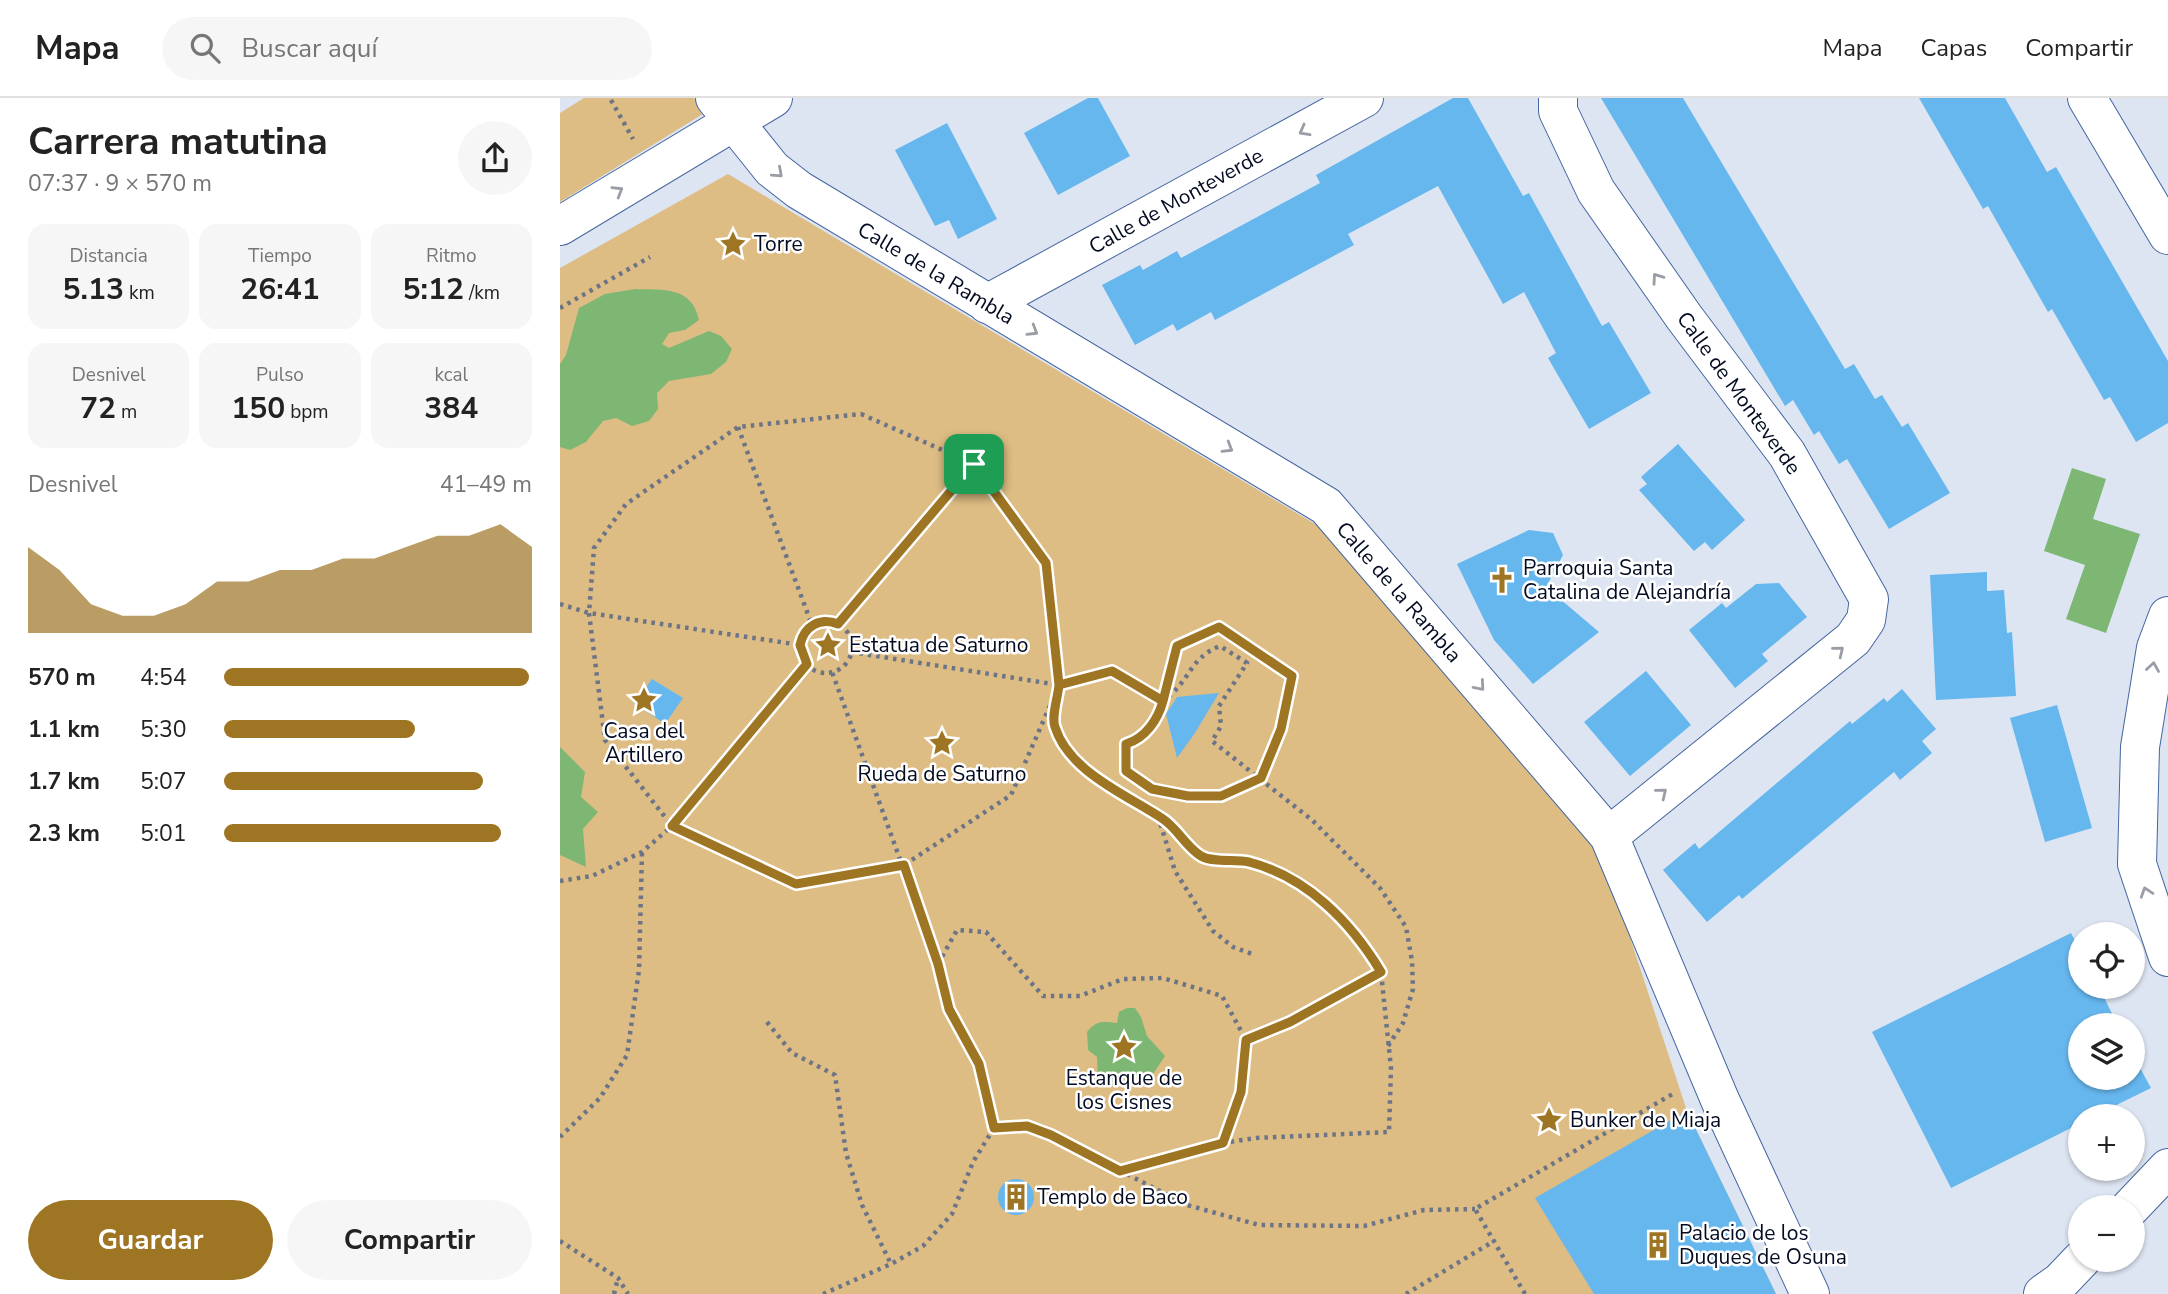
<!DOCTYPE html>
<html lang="es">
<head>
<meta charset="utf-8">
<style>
  body { margin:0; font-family:"Nunito Sans",sans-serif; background:#f6f6f6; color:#222; height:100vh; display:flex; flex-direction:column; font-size:26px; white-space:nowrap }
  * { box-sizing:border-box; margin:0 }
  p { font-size:23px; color:#767676 }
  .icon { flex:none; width:38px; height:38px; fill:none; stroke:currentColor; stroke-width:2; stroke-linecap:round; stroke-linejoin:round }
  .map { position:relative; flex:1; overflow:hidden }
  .panel { display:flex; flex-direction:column; background:#fff; width:560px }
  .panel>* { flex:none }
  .controls { position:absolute; left:1508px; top:824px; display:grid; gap:14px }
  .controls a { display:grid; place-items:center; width:77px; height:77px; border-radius:50%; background:#fff; box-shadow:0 2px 5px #0004; font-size:35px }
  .pin { position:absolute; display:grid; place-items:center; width:60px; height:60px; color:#fff; margin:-30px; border-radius:14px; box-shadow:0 4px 10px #0006 }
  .round { display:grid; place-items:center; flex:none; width:74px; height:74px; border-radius:37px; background:#f6f6f6 }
  .headline { display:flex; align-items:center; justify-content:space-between; height:119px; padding:0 28px }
  h1 { font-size:38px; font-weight:700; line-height:52px }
  .figures { display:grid; grid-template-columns:repeat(3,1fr); gap:10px; height:119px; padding:7px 28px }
  .figures div { display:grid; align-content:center; border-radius:18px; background:#f6f6f6; text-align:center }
  .figures b { font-size:30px; font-weight:700 }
  .figures small { font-size:19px; font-weight:400 }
  .figures p { font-size:19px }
  .chart { height:196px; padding:14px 28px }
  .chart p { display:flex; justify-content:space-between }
  .chart svg { width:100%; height:126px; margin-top:7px; fill:#9e7523; opacity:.7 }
  .button { display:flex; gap:14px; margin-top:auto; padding:14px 28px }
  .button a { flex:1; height:80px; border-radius:42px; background:#9e7523; color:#fff; font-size:28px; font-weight:700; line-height:80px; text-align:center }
  .button a+a { background:#f6f6f6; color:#222 }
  ul { padding:0 28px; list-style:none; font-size:23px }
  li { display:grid; grid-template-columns:112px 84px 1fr; align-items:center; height:52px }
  li i { height:18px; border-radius:9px; background:#9e7523 }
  header { display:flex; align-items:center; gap:42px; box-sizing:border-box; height:98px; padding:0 35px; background:#fff; border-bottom:2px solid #e0e0e0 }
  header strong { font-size:33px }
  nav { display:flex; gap:38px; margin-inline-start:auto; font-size:24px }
  .search { width:490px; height:63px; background:#f6f6f6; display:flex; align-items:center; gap:18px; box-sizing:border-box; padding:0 24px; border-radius:38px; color:#767676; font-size:26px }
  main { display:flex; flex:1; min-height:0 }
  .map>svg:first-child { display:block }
</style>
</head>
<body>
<header>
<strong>Mapa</strong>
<div class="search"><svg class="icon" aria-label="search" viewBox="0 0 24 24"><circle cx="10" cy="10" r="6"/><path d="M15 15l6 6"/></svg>Buscar aquí</div>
<nav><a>Mapa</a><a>Capas</a><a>Compartir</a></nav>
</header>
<main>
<section class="panel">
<div class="headline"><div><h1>Carrera matutina</h1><p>07:37 · 9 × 570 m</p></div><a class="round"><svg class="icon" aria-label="share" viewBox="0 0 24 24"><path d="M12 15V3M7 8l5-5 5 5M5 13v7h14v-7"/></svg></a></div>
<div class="figures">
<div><p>Distancia</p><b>5.13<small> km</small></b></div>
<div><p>Tiempo</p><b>26:41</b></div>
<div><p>Ritmo</p><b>5:12<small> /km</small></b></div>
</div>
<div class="figures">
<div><p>Desnivel</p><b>72<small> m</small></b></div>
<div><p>Pulso</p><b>150<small> bpm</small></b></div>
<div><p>kcal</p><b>384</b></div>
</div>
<div class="chart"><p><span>Desnivel</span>41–49 m</p>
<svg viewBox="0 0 160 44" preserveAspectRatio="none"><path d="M0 44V14L10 22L20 34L30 38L40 38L50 34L60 26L70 26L80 22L90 22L100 18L110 18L120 14L130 10L140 10L150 6L160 14V44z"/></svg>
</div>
<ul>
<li><b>570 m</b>4:54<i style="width:99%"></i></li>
<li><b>1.1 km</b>5:30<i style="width:62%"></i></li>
<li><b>1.7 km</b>5:07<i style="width:84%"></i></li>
<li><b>2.3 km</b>5:01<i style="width:90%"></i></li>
</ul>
<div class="button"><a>Guardar</a><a>Compartir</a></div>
</section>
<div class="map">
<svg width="1608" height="1196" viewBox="0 0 1608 1196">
  <rect width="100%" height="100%" fill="#dde5f2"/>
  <g fill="#debd84">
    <path d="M24,0H134L143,16L0,104V15Z"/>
    <path d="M168,76L777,439L1036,736L1127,1013L1216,1196H0V170Z"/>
  </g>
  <g fill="#7eb773">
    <path d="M75,191C103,192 132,188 139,222L125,232L109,235L102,246L109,250L149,233L161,238L172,251L166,264L151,276L109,283L97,295L98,311L89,323L72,328L56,320L43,323L26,344L10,352L0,349V266L6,257L19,210L45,196Z"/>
    <path d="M1512,370L1546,381L1533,421L1580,436L1546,535L1506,521L1525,467L1484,453Z"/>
    <path d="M0,649L25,674L21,699L38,714L23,731L26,769L0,757Z"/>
    <path d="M567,910H575L581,919L587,938L605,958L591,979L568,977L555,989L538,986L537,959L528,952L527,934C537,921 544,924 557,925L559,914Z"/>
  </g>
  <g fill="#66b7ee">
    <path d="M528,0H538L570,58L498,97L464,35Z"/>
    <path d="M893,0H908L963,98L969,95L1042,228L1049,224L1091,295L1029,331L988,260L996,255L964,194L943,206L878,88L788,136L794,147L655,222L651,214L617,233L613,226L575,247L542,187L580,167L583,172L617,153L621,160L760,85L756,77Z"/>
    <path d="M1041,0H1123L1285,271L1294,266L1315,301L1322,297L1342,329L1348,325L1390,395L1329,431L1287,361L1279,366L1259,333L1254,337L1233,302L1225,308Z"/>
    <path d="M1359,0H1445L1487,74L1496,69L1608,263V325L1576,344L1550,299L1544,302L1492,211L1488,214L1428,108L1423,111Z"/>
    <path d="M387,25L437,121L398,141L389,122L375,128L335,52Z"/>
    <path d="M1118,346L1185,422L1152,452L1145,444L1134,453L1079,392L1087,386L1081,379Z"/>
    <path d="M969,432L993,435L1003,457L986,489L1039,534L973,586L934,542L897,466Z"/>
    <path d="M1427,474V493L1444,492L1447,535L1452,534L1456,598L1376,602L1370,477Z"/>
    <path d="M1219,485L1247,519L1202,556L1208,563L1175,590L1129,532L1162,505L1166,510L1196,486Z"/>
    <path d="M1086,573L1131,627L1070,678L1024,624Z"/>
    <path d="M92,581L123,600L105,626L74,605Z"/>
    <path d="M1342,591L1376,631L1362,643L1372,655L1340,682L1334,674L1182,801L1179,797L1147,824L1103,772L1135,745L1139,751L1290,623L1292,626L1324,600L1327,604Z"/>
    <path d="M659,595L635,635L617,660L606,616L617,599Z"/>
    <path d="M1497,607L1532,730L1485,744L1450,620Z"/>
    <path d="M1511,835L1521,854V889H1539L1558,928H1521V980H1573V957L1591,990L1534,1018H1521V1025L1391,1090L1312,934Z"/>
    <path d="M1127,1013L1216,1196H1034L975,1100Z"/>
    <circle cx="456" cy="1099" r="18"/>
  </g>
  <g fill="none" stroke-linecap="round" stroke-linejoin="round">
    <defs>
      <g id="minor">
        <path d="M155,0L212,71L239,92L766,408L1049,738L1160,1002L1250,1196"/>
        <path d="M998,0V13L1036,93L1124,219L1227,356L1309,501L1306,522L1293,541L1049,738"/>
        <path d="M1527,0L1608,137"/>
        <path d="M427,206L804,0"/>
        <path d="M1608,518L1596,550L1580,649L1577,766L1608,859"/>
        <path d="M1570,1110L1608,1070"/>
        <path d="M1483,1196L1500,1184L1521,1162"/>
      </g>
      <path id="major" d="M0,128L213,0"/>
    </defs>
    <use href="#minor" stroke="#4466a0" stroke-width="40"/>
    <use href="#major" stroke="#4466a0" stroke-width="40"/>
    <g stroke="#6c7486" stroke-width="4.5" stroke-dasharray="3.5 5" stroke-linecap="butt">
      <path d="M51,2L73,41"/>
      <path d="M0,210L90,159"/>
      <path d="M301,316L414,366L486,465L499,587L451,697L344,767L236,786L112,728L45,642L29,515L34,450L66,406L178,329Z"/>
      <path d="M178,329L252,527"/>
      <path d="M0,506L29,515L240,547"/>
      <circle cx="266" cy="549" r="26"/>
      <path d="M278,526L414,366"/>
      <path d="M659,529L732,578L721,631L701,680L661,698H628L592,691L566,673V646C605,634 608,582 617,548Z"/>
      <path d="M291,554L499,587L552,573L603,603C631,583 629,560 660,548L687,565L659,608L661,628L652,643L752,722L820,790L846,829L852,863L853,891L843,925L828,948"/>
      <path d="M498,595L494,628L505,648L536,682L606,722L642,759L688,764L755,796L788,827L809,853L821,874L831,970L829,1034L696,1040L663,1045L560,1073"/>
      <path d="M598,718L615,773L653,833L673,849L692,856"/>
      <path d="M0,783L32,778L82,754L112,728L247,566"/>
      <path d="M378,866L397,832L426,834L483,898H520L563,881L603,880L662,898L686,942L681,994L663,1045"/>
      <path d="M207,924L232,955L275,977L286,1055L302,1107L331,1166"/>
      <path d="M686,942L730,924L821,874"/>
      <path d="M434,1030L467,1028L491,1037L627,1107L699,1127L804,1128L864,1112L915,1111"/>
      <path d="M0,1039L40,1000L67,957L79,872L82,754"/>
      <path d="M0,1143L58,1180L68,1196"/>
      <path d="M54,1196L58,1180"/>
      <path d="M263,1196L331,1166L363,1148L392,1116L413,1064L434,1030L419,966L389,911L378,866L272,574"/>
      <path d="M846,1196L934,1143"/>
      <path d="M965,1196L915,1111L1116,994"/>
    </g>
    <use href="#minor" stroke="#fff" stroke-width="38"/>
    <use href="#major" stroke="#fff" stroke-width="38"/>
  </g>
  <defs><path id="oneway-chevron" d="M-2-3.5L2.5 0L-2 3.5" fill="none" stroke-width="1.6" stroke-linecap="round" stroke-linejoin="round" transform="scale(1.75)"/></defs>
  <g stroke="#9a9da6">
    <use href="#oneway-chevron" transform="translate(744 33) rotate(151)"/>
    <use href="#oneway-chevron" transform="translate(218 75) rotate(42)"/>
    <use href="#oneway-chevron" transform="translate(58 93) rotate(-31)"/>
    <use href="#oneway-chevron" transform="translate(1097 180) rotate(-125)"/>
    <use href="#oneway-chevron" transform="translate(473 233) rotate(31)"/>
    <use href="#oneway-chevron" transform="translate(668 350) rotate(31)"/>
    <use href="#oneway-chevron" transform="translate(1279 553) rotate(-39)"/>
    <use href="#oneway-chevron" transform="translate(1593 569) rotate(-81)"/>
    <use href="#oneway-chevron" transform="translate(920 588) rotate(49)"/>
    <use href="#oneway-chevron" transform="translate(1102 695) rotate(-39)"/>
    <use href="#oneway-chevron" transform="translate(1586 794) rotate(-108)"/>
  </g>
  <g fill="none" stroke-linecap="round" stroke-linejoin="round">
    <defs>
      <path id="route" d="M414,366L278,526C260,519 244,528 240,547L247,566L112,728L236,786L344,767L378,866L389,911L419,966L434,1030L467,1028L491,1037L560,1073L663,1045L681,994L686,942L730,924L821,874C791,824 747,779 689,764C675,761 653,765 641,758C626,749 617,730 603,721C567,697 509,674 495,629C491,619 498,599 499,587L552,573L603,603L617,548L659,529L732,578L721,631L701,680L661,698H628L592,691L566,673V646C586,640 598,621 603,603L552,573L499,587L486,465L414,366"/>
    </defs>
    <use href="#route" stroke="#fff" stroke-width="14"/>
    <use href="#route" stroke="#9e7523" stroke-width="9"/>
  </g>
  <defs>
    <symbol id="sight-bare" viewBox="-9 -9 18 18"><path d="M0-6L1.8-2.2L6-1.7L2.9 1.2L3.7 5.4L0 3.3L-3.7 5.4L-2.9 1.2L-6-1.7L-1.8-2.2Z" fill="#9e7523" stroke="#fff" stroke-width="2.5" paint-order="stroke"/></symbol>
    <symbol id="church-bare" viewBox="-9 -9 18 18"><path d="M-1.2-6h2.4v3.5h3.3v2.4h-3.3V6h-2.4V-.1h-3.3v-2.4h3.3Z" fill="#9e7523" stroke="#fff" stroke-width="2.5" paint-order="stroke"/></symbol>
    <symbol id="building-bare" viewBox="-9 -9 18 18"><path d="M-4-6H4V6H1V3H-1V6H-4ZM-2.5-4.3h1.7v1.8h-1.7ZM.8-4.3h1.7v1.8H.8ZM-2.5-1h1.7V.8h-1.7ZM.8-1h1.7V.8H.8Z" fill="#9e7523" stroke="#fff" stroke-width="2.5" paint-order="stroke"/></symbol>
  </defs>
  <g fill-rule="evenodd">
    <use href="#sight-bare" x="154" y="127" width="38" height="38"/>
    <use href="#church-bare" x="923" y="463" width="38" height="38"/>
    <use href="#sight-bare" x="249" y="528" width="38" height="38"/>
    <use href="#sight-bare" x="65" y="583" width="38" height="38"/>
    <use href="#sight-bare" x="363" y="626" width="38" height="38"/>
    <use href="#sight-bare" x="545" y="930" width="38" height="38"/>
    <use href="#sight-bare" x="970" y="1003" width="38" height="38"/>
    <use href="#building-bare" x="437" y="1080" width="38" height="38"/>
    <use href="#building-bare" x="1079" y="1128" width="38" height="38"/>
  </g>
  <g text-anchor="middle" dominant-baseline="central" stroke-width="5" stroke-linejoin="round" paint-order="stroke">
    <g font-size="21" fill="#020b21" stroke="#fff">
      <text transform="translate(616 103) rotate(-29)">Calle de Monteverde</text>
      <text transform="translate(376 175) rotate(31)">Calle de la Rambla</text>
      <text transform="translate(1179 295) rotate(54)">Calle de Monteverde</text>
      <text transform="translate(839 494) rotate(49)">Calle de la Rambla</text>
    </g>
    <g font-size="21" fill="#020b21" stroke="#fff" text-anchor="start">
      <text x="194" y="146">Torre</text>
      <text x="963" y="470">Parroquia Santa<tspan x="963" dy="24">Catalina de Alejandría</tspan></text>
      <text x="289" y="547">Estatua de Saturno</text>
      <text x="84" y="633" text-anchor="middle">Casa del<tspan x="84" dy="24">Artillero</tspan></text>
      <text x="382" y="676" text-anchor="middle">Rueda de Saturno</text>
      <text x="564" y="980" text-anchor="middle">Estanque de<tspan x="564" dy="24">los Cisnes</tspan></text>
      <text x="1010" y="1022">Bunker de Miaja</text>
      <text x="477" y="1099">Templo de Baco</text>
      <text x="1119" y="1135">Palacio de los<tspan x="1119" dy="24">Duques de Osuna</tspan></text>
    </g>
  </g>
</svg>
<div class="controls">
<a><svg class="icon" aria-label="locate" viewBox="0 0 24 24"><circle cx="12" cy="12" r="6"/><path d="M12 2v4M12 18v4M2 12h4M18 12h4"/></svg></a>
<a><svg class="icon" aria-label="layers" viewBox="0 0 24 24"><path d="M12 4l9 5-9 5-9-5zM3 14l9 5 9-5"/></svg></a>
<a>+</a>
<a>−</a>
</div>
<div class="pin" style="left:414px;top:366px;background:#1e9e55"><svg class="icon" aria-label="arrive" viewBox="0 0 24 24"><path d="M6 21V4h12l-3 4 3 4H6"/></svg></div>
</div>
</main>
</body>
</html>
